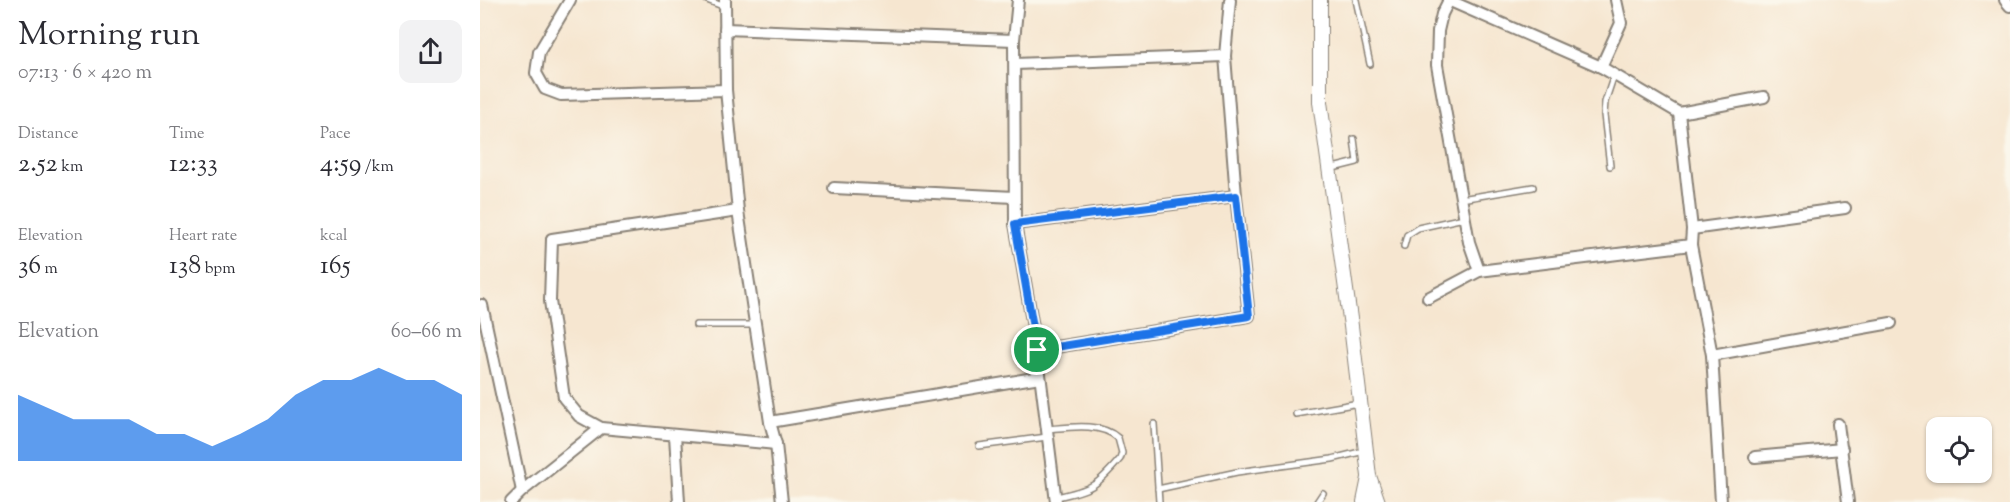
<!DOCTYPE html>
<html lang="en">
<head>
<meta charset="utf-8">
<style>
  body { margin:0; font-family:"Sorts Mill Goudy",serif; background:#f2f2f3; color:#2b2b33; height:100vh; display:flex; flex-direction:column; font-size:22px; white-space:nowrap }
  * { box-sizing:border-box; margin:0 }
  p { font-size:20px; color:#7c7c81 }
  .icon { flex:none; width:33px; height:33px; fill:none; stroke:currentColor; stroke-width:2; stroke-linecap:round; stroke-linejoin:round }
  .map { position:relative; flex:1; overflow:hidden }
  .panel { display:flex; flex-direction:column; background:#fff; width:480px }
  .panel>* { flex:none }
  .buttons { position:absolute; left:1446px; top:417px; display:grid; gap:12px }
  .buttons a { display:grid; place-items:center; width:66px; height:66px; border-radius:12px; background:#fff; box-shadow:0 2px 4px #0004; font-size:30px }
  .pin { position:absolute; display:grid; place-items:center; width:51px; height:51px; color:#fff; margin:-26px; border:3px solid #fff; border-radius:50%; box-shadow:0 2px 6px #0007 }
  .round { display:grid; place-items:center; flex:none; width:63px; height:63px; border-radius:12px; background:#f2f2f3 }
  .summary { display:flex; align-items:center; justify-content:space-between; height:102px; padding:0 18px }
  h1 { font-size:33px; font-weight:600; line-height:45px }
  .figures { display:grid; grid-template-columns:repeat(3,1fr); gap:9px; height:102px; padding:6px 18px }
  .figures div { display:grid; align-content:center }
  .figures b { font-size:26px; font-weight:600 }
  .figures small { font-size:16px; font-weight:400 }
  .figures p { font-size:16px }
  .chart { height:168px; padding:12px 18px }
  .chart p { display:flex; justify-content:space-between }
  .chart svg { width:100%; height:108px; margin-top:6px; fill:#1a73e8; opacity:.7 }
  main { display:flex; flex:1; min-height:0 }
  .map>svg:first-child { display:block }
</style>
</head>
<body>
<main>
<section class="panel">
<div class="summary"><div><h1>Morning run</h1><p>07:13 · 6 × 420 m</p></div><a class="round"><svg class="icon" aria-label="share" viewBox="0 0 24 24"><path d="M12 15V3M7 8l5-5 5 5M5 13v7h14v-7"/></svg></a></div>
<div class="figures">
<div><p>Distance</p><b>2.52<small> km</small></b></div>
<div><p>Time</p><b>12:33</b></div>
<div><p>Pace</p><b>4:59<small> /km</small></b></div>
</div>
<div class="figures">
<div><p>Elevation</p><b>36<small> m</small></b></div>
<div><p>Heart rate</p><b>138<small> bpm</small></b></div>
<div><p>kcal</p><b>165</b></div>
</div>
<div class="chart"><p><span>Elevation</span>60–66 m</p>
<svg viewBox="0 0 160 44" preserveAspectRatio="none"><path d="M0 44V17L10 22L20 27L30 27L40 27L50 33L60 33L70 38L80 33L90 27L100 17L110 11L120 11L130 6L140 11L150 11L160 17V44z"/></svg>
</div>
</section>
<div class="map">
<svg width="1530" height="502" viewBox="0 0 1530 502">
  <rect width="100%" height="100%" fill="#fbf7ec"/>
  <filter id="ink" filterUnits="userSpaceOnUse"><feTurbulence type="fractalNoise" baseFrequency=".0167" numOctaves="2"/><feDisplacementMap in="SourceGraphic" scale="12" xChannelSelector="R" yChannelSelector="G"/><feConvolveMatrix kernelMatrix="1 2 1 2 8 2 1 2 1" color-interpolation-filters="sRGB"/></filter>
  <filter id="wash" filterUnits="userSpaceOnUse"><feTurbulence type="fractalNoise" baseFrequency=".008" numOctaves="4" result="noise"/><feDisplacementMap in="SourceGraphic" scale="24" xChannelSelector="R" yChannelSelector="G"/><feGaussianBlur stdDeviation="1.35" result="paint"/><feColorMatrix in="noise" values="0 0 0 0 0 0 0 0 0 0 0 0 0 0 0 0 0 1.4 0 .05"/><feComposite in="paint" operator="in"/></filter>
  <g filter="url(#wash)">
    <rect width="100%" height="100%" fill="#f6e6d0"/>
  </g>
  <g filter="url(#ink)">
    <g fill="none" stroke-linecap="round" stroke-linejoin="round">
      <defs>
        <g id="service">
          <path d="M227,0L245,7"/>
          <path d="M876,0L890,64"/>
          <path d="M1130,166L1124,115L1125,102L1134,75"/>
          <path d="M849,169L877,162L874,139"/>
          <path d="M981,199L1053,187"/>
          <path d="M924,246L927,235L938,228L984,218"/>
          <path d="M216,325H275"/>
          <path d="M816,414L879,403"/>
          <path d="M674,424L679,502"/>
          <path d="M568,429C590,427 621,422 638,438L642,453L640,459C617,486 611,490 576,497"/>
          <path d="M499,446L567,437"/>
          <path d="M678,489L757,472L852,459L884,451"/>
          <path d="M837,502L843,493"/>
        </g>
        <g id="minor">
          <path d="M90,0L59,52L56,73L65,89L81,95L246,90"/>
          <path d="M245,0L246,90L258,211L290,422L296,444L302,502"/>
          <path d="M538,0L534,40L535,224L557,350L576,502"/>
          <path d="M968,0L1121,67L1199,113L1284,97"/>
          <path d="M969,0L962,14L958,31L957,65L989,242L999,271L1211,245"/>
          <path d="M1525,0L1530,6"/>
          <path d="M245,29L534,40"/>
          <path d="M535,64L745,56"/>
          <path d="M1121,67L1141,23L1136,0"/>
          <path d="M1199,113L1212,229L1211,245L1232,355L1241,502"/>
          <path d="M354,188L534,197"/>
          <path d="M258,211L72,239L70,301L84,398L99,416L121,428L296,444"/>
          <path d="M535,224L756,196"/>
          <path d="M1212,229L1365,208"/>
          <path d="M948,298L999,271"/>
          <path d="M2,305L42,491"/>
          <path d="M557,350L769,316L756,196L745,56L750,0"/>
          <path d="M1232,355L1411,323"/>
          <path d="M290,422L560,377"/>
          <path d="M1358,424L1368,502"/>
          <path d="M195,435L199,502"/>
          <path d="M1275,457L1362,449"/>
          <path d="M31,502L42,491L121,428"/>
        </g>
        <g id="tertiary">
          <path d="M840,0V102L871,326L889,476L898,502"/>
          <path d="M884,502L889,478"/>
        </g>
      </defs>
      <use href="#service" stroke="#898176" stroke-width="8"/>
      <use href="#minor" stroke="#898176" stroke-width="14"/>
      <use href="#tertiary" stroke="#898176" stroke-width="16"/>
      <use href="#service" stroke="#fff" stroke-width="5"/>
      <use href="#minor" stroke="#fff" stroke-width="10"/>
      <use href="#tertiary" stroke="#fff" stroke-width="14"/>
    </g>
  </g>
  <g fill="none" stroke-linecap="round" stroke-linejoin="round" filter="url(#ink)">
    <defs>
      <path id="route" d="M756,196L769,316L557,350L535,224Z"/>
    </defs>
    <use href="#route" stroke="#fff" stroke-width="12"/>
    <use href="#route" stroke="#1a73e8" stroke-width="8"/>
  </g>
</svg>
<div class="buttons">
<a><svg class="icon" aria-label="locate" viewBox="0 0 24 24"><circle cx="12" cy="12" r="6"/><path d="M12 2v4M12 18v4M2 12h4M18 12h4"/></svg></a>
</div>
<div class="pin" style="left:557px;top:350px;background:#1e9e55"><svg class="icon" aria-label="arrive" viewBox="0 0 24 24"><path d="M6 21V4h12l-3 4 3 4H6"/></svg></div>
</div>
</main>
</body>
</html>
